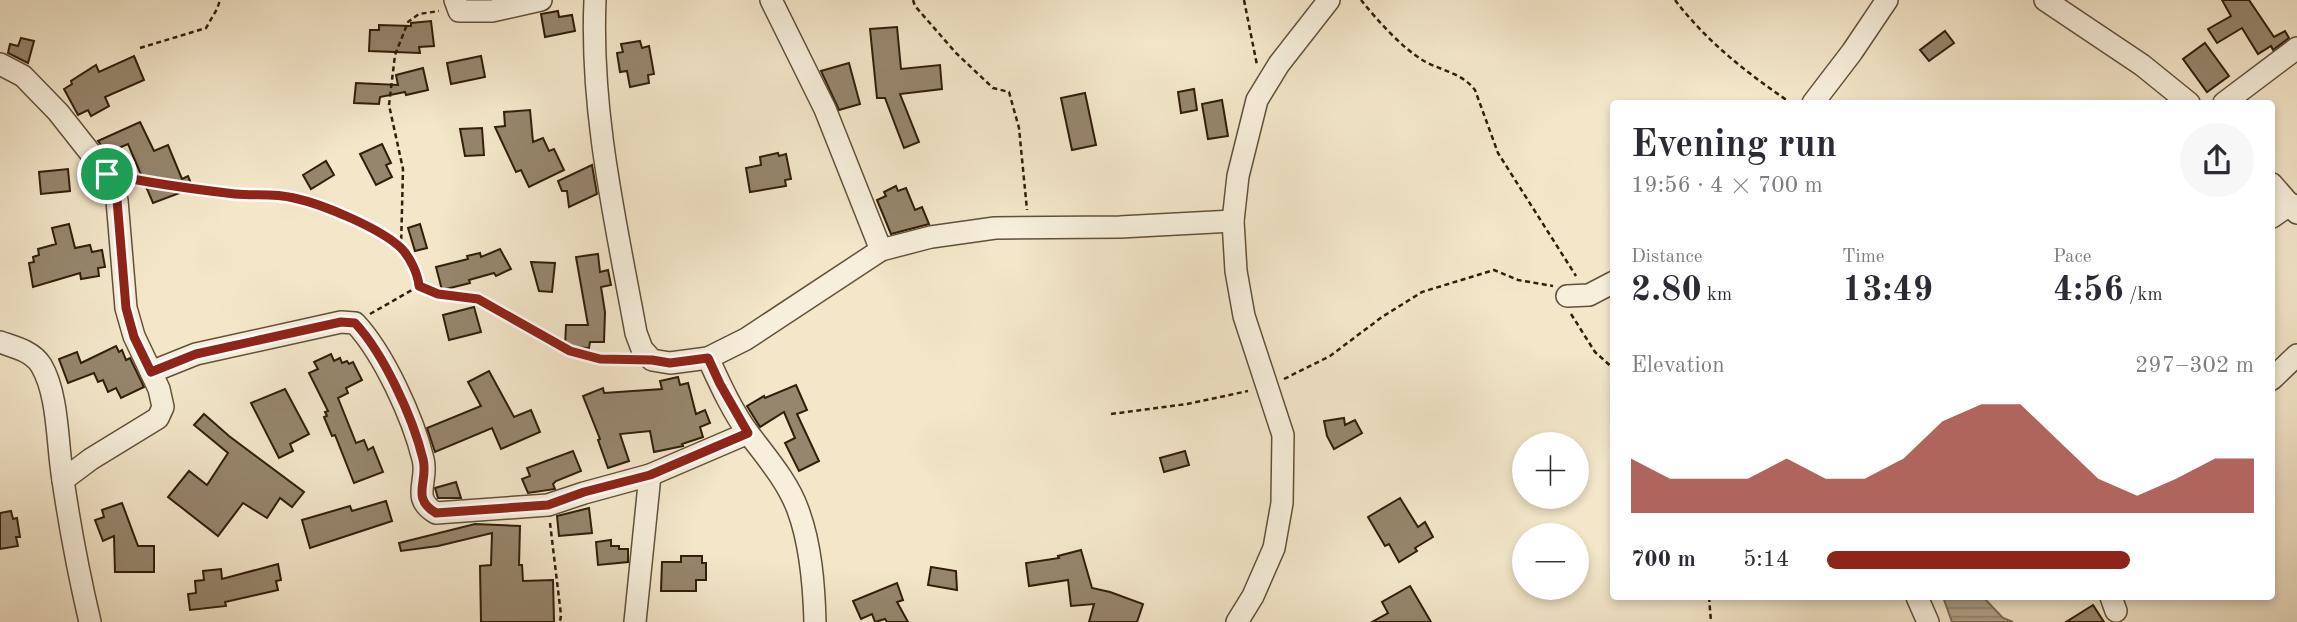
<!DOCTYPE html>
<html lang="en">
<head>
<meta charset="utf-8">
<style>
  body { margin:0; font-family:"Old Standard TT",serif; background:#f7f7f7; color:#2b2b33; height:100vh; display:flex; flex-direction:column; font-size:26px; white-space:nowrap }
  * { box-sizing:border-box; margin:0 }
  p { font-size:23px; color:#7c7c81 }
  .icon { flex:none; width:38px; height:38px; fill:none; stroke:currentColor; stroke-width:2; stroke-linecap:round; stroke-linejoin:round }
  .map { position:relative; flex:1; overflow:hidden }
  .drawer { position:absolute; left:1610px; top:100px; width:665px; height:500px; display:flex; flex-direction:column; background:#fff; border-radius:7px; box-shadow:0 4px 10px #0003 }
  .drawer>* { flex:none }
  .tools { position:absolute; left:1512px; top:432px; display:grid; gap:14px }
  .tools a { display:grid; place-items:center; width:77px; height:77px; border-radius:50%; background:#fff; box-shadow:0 4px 10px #0003; font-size:35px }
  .pin { position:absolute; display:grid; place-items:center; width:60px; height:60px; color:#fff; margin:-30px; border:4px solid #fff; border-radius:50%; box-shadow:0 2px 7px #0007 }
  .round { display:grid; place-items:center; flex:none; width:74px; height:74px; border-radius:37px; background:#f7f7f7 }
  .headline { display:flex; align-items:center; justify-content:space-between; height:119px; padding:0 21px }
  h1 { font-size:38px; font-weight:700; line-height:52px }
  .metrics { display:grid; grid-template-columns:repeat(3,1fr); gap:10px; height:119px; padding:7px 21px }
  .metrics div { display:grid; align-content:center }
  .metrics b { font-size:35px; font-weight:700 }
  .metrics small { font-size:19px; font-weight:400 }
  .metrics p { font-size:19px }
  .chart { height:196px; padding:14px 21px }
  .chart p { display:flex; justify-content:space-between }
  .chart svg { width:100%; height:126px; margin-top:7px; fill:#8f2418; opacity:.7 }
  ul { padding:0 21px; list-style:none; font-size:23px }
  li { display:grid; grid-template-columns:112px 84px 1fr; align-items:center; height:52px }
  li i { height:18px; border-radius:9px; background:#8f2418 }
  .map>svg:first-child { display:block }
</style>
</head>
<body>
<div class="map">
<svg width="2297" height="622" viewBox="0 0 2297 622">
  <defs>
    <pattern id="water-rules" width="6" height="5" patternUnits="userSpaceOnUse" patternTransform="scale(1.75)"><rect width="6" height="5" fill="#b1a288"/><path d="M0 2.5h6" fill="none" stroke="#91836d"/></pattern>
  </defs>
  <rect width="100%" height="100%" fill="#f3e6c9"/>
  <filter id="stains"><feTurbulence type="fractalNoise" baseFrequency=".00286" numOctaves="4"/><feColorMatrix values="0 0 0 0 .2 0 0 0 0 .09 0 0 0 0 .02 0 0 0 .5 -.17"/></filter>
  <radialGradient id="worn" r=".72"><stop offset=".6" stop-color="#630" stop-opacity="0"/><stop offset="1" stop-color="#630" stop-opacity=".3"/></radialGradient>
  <path fill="url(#water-rules)" stroke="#7e6d56" stroke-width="2" d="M1943,597H1983L2003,618L2013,622H1952Z"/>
  <g fill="#96866d" stroke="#311e0a" stroke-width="2">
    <path d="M2222,0H2249L2274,37L2285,31L2289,38L2273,50L2271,46L2258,54L2242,28L2217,43L2208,29L2231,16Z"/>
    <path d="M558,11L559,17L572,15L575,31L545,37L541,14Z"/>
    <path d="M431,21L434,46L419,47L420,53L369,51L370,30H379V25L411,26V23Z"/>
    <path d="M897,27L901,69L940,65L942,89L900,94L919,142L904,148L885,98H877L870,29Z"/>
    <path d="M1945,31L1954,43L1929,61L1920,50Z"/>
    <path d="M21,38L34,41L28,63L8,53L10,44L18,46Z"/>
    <path d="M640,41L642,48L649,46L654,74L648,75L649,83L630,87L627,71L620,72L617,53L623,52L621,44Z"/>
    <path d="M2205,43L2229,76L2207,92L2183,59Z"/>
    <path d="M134,56L144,80L105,97L109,106L91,116L88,110L78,115L64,89L72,84L71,81L96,65L99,72Z"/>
    <path d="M481,56L485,77L451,84L447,63Z"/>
    <path d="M849,63L860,104L839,110L821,71Z"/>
    <path d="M423,68L428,90L406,95L405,92L380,97L379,104L354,103L356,83L398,85L396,75Z"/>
    <path d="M1194,89L1197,110L1181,113L1178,92Z"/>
    <path d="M1085,93L1096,145L1072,150L1061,98Z"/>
    <path d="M1222,100L1228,136L1208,139L1202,104Z"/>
    <path d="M530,110L533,142L543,138L549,151L554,149L564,170L529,187L521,170L516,172L495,127L505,126L504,112Z"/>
    <path d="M140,122L154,151L168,145L182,179L188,176L193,188L153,203L128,144L107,153L98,141Z"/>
    <path d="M482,128L484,155L465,156L460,129Z"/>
    <path d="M382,144L391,163L386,165L392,177L376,185L360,154Z"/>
    <path d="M778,153L779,156L786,154L791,179L785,180L786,186L750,192L746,168L761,165L760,157Z"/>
    <path d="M326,161L334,175L311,189L303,175Z"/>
    <path d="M592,165L597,194L569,207L567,191H562L558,181Z"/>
    <path d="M68,169L70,191L41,194L39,172Z"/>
    <path d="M896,186L898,191L906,188L915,210L922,207L929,224L891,234L877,200L886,196L884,192Z"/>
    <path d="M69,224L75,248L90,245L92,252L102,250L105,267L98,268L99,276L81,279L80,273L33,287L29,263L34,262L33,257L39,255L38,249L56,244L52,228Z"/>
    <path d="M420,224L427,248L415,251L408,228Z"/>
    <path d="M500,249L511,269L496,276L494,273L469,280L470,283L442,290L436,267L468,259L467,256L480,253L481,257Z"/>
    <path d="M598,254L600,272L608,270L611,285L601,287L605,312L604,342H590L589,348L565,347L566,325H588L576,257Z"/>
    <path d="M531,262L555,263L552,292L539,291Z"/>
    <path d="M474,307L481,332L449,340L443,315Z"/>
    <path d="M116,346L119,352L122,350L126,360L130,358L144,387L121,398L116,388L108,392L103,380L98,382L94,373L68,383L59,359L77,352L81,363Z"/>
    <path d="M331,354L334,361L340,358L342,363L347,361L349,364L353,362L362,380L346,388L348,393L338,398L356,443L364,440L368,450L373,447L383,472L354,483L335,435L332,436L324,417L327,416L325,412L328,411L309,373L318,369L314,362Z"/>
    <path d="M489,371L514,417L531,410L540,432L501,449L492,428L435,452L427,428L481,406L468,382Z"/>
    <path d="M678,377L680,385L688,383L696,414L705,410L710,423L700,427L703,437L682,444L683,446L654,452L650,431L620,434L629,461L608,468L598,440L600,439L583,396L603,388L604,393L662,389L660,381Z"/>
    <path d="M796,385L807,410L797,414L819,461L799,471L785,443L795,438L784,412L760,427L747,406L764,396L765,398Z"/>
    <path d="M285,389L309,434L290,444L293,451L279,458L251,403Z"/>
    <path d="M204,414L229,436L304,492L292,507L280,498L267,518L243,503L218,536L168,497L189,471L207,485L228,453L194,425Z"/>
    <path d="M1344,418L1345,425L1355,420L1362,433L1334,449L1327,436L1324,421Z"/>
    <path d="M573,451L581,471L556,481L553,484L555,489L528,493L522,479L530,476L527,468Z"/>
    <path d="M1185,451L1189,465L1164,472L1160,458Z"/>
    <path d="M456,482L461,498H438L435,488Z"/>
    <path d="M1400,498L1418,527L1425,522L1433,537L1415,548L1417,551L1399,562L1389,544L1385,546L1368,517Z"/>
    <path d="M386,501L392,521L310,548L302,520L350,506L352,511Z"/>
    <path d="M122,503L138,546H154V572H115L114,536L103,541L95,520L104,517L102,510Z"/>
    <path d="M589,508L592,533L559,536L557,516Z"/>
    <path d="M11,511L13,519L17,518L20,537H16L18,546L0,549V513Z"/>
    <path d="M475,524L520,526L519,565H522L523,581L553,580L554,622H481L480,566L491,565L492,533L438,546L401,551L399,543Z"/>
    <path d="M611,540V546H619V549H628V562L598,565L596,542Z"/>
    <path d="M1081,550L1092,588L1110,592L1143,604L1137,622H1089L1094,604L1071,606L1068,580L1029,586L1026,563L1059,558L1058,556Z"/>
    <path d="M681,556H702V563H706V580H696V591H661L662,562H681Z"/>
    <path d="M278,564L281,580L276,581L278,590L225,602L226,606L190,610L188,594L196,593L195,581L204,580L203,571L221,569L222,579Z"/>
    <path d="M931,567L956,571L957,590L928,585Z"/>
    <path d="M897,583L903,600L897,602L908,622H887L885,619L875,622L872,614L861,619L853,601Z"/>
    <path d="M1410,586L1431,622H1372L1388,613L1382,602Z"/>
    <path d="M2093,605L2104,622H2066Z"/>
  </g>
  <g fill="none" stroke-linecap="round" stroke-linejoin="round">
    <defs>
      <g id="minor">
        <path d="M455,0L459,11H492L541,0"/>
        <path d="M595,0C590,113 616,223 636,333L642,349L652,360L670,363L708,358L746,339L881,250L931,237L995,228L1120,227L1233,221"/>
        <path d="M771,0L825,109L881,250"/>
        <path d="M2045,0L2142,65L2189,103"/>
        <path d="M0,64L23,76L58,112L107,174L117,200L126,308L134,336L159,389L163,407L158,418L91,459L63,480"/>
        <path d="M1813,103L1852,52L1887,0"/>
        <path d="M2224,103L2297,48"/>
        <path d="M2272,184L2297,213"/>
        <path d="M2272,217L2291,204"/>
        <path d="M1567,296L1589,295L1614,282"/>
        <path d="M0,342C14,347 32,351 41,365C59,395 57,446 63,480C70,528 79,575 90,622"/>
        <path d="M708,358C720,384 732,411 749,434C767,458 788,482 798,510C811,545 814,585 815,622"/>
        <path d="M151,372L196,354L341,322L355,323C384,354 413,418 423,459C429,481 410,498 436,513L548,505L584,493L650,475L748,433"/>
        <path d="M2272,379L2297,355"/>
        <path d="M1917,597L1928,622"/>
        <path d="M2111,597L2116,611"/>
        <path d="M635,622L650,475"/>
        <path d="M1237,622L1253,596L1274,548L1282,503L1283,435L1244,316L1236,271L1233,221L1238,176L1257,100L1279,64L1329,0"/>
      </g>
    </defs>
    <use href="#minor" stroke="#62503a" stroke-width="24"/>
    <g stroke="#311e0a" stroke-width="2.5" stroke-dasharray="5 3.5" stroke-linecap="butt">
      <path d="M913,0L915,6L956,53L993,88L1009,92L1019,128L1027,210"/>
      <path d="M1244,0L1257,65"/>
      <path d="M1361,0C1377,20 1402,48 1424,61C1442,71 1462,73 1475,90L1498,153L1576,276"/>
      <path d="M1675,0C1707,42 1748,74 1791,103"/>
      <path d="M140,48L206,28L217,9L220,0"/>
      <path d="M130,178L239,194L271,193L329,209L361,224L401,248L414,267L419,286L438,294L478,300L570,351L600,359L628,361"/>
      <path d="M401,248L403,169L389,105L395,55L408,22L419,14L439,11"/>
      <path d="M370,314L419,286"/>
      <path d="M1571,314L1595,352L1614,369"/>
      <path d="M1284,379L1330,356L1382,317L1422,292L1494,270L1518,280L1553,286"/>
      <path d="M1111,414L1187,404L1248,391"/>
      <path d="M550,523L561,615L560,622"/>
      <path d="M1709,597L1711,622"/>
    </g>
    <use href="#minor" stroke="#f7efdc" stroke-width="21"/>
  </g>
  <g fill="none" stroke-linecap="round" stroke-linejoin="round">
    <defs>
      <path id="route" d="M107,174C149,183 192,189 235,194C255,196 273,193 294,198C322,204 380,228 401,248C410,257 418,274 419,286L438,294L478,299L570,351L600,359L652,360L670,363L708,358L720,384L748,433L650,475L584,492L548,505L436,513C410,498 429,481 423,459C413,418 384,354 355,323L341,322L196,354L151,372L134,337L126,308L117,200Z"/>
    </defs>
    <use href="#route" stroke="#fff" stroke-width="14"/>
    <use href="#route" stroke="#8f2418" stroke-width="9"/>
  </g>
  <rect width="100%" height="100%" filter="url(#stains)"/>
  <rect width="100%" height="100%" fill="url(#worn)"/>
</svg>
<div class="tools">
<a>+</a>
<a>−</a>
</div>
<div class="pin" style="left:107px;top:174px;background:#1e9e55"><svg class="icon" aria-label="arrive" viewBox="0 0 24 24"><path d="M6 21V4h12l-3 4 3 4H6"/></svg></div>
<section class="drawer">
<div class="headline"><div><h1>Evening run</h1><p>19:56 · 4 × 700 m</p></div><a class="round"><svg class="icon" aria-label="share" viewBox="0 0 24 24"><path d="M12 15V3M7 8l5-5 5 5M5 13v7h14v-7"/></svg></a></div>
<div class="metrics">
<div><p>Distance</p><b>2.80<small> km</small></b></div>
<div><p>Time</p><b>13:49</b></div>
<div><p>Pace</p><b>4:56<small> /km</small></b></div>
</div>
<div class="chart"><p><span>Elevation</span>297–302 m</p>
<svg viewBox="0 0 160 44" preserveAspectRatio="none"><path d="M0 44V25L10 32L20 32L30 32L40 25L50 32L60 32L70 25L80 12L90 6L100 6L110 19L120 32L130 38L140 32L150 25L160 25V44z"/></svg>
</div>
<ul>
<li><b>700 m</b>5:14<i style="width:71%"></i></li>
</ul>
</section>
</div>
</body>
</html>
